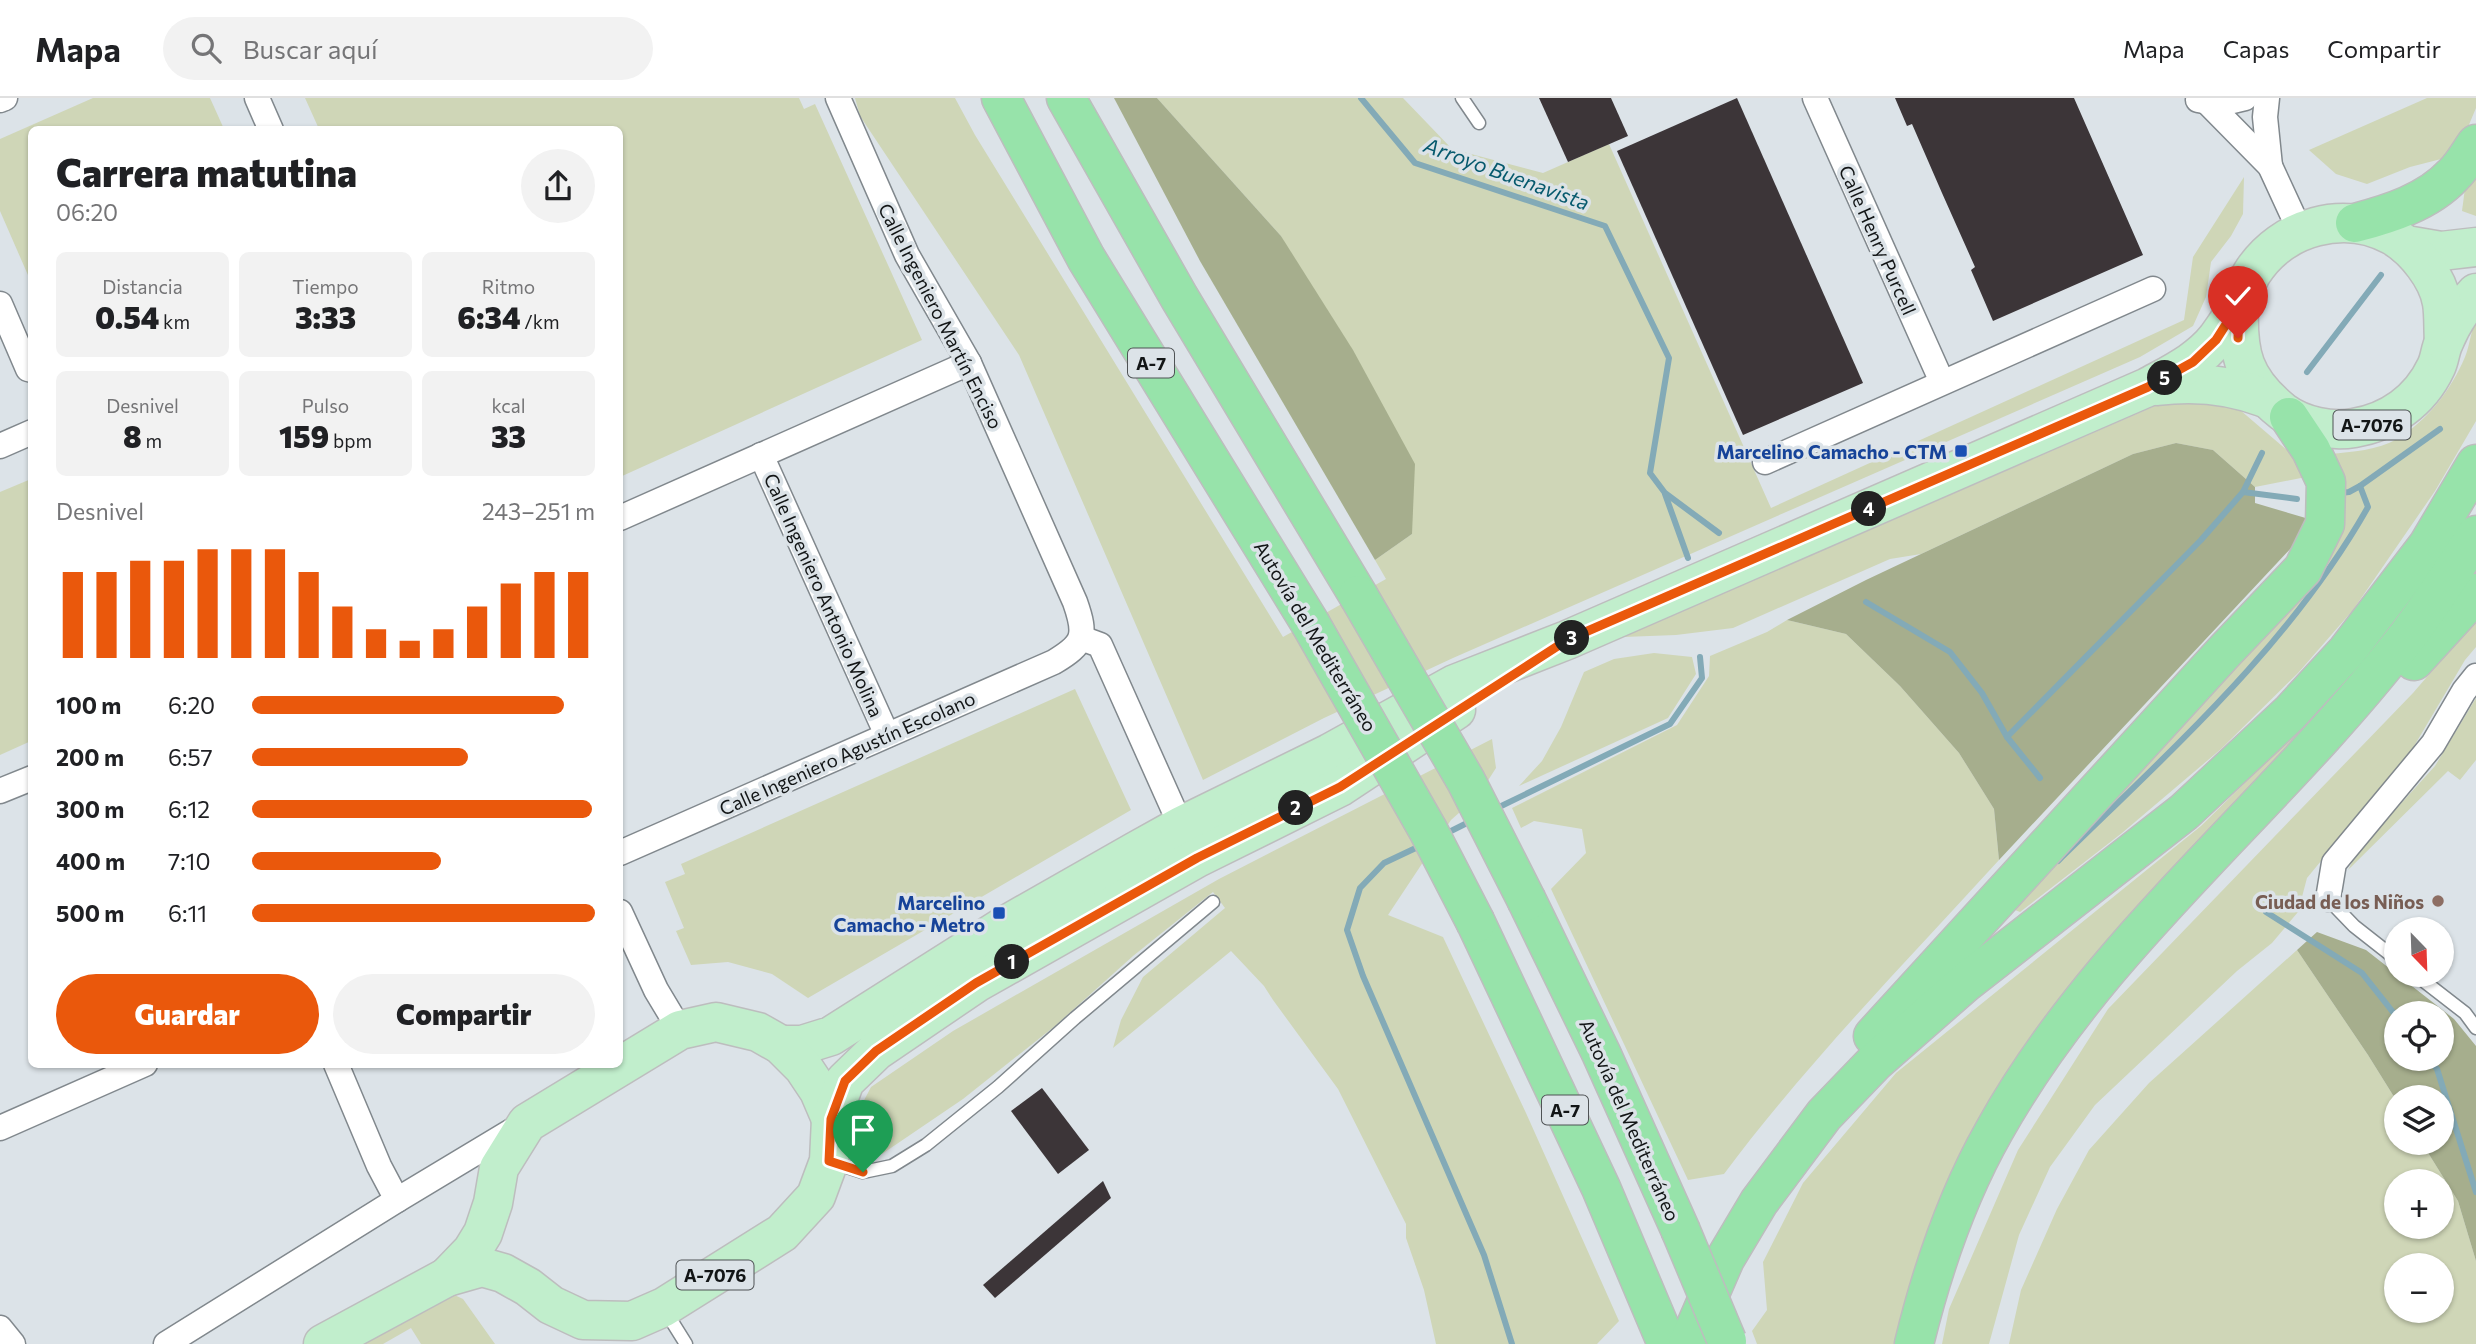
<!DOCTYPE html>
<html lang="es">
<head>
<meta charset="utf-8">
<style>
  body { margin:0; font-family:Commissioner,sans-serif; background:#f2f2f2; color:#202124; height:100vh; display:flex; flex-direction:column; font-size:26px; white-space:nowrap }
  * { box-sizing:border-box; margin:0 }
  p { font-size:23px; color:#757577 }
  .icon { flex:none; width:38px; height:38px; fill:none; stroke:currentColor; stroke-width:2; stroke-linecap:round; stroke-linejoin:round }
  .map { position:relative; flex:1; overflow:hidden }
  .side { position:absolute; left:28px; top:28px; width:595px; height:942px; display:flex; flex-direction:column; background:#fff; border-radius:10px; box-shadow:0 2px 5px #0004 }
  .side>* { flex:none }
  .needle { width:46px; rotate:157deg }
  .controls { position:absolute; left:2384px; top:819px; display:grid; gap:14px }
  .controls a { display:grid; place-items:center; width:70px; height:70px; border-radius:50%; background:#fff; box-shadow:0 2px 5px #0004; font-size:35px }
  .pin { position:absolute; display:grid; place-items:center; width:60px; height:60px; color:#fff; margin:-72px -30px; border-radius:50% 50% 50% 0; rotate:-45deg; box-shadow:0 0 7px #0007 }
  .pin .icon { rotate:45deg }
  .km { position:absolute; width:35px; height:35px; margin:-18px; border-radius:50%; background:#222; color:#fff; font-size:19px; line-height:35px; text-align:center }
  .round { display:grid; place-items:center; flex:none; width:74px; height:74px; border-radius:37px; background:#f2f2f2 }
  .summary { display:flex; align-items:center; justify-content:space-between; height:119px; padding:0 28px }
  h1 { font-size:38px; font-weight:800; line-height:52px }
  .figures { display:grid; grid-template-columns:repeat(3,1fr); gap:10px; height:119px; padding:7px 28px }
  .figures div { display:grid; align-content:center; border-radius:10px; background:#f2f2f2; text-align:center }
  .figures b { font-size:30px; font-weight:800 }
  .figures small { font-size:19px; font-weight:400 }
  .figures p { font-size:19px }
  .chart { height:196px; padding:14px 28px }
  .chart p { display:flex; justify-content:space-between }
  .chart svg { width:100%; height:126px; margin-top:7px; stroke:#ea580c; stroke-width:6 }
  .action { display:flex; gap:14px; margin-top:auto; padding:14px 28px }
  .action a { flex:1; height:80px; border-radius:42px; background:#ea580c; color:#fff; font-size:28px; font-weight:800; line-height:80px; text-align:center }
  .action a+a { background:#f2f2f2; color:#202124 }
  ul { padding:0 28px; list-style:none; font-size:23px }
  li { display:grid; grid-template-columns:112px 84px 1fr; align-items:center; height:52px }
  li i { height:18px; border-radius:9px; background:#ea580c }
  header { display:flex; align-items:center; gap:42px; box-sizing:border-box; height:98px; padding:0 35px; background:#fff; border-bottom:2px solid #e0e0e0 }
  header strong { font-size:33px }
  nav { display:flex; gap:38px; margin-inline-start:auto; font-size:24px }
  .search { width:490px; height:63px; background:#f2f2f2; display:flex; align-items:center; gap:18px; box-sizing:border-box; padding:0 24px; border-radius:38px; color:#757577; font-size:26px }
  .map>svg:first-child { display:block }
</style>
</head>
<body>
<header>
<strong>Mapa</strong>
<div class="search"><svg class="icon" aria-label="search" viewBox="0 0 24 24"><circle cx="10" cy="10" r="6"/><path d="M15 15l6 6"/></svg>Buscar aquí</div>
<nav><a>Mapa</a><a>Capas</a><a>Compartir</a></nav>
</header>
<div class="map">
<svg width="2476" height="1246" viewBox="0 0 2476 1246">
  <rect width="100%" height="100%" fill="#dce3e8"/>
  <g fill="#cfd6b7" fill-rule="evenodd">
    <path d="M93,0H210L224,31L32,32L31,184L0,113V41Z"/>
    <path d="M305,0H799L804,11L815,6L922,242L620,379V32L319,31Z"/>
    <path d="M855,0H955L975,37L1283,539L1386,481L1375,462L1412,436L1281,138L1157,0H1403L1452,51L1543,75L1609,46L1771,410L2184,222L2193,159L2244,79L2243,116L2231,138L2211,164L2206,199L2193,228L2140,259L1453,560L1324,620L1203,682L1019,257L860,18Z"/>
    <path d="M2427,0H2476V10L2468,29L2445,60L2410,69L2367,86L2336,76L2309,52Z"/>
    <path d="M2476,79V118L2462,113L2465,90Z"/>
    <path d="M2476,223V323L2435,393L2353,512L2298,575L2221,651L2122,735L2020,814L2010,810L2185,626L2287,502L2330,356C2352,354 2378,352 2397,341C2428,322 2451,292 2465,259C2470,247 2470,235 2476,223Z"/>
    <path d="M2226,300L2294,358L2306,379L2255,389L2213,352L2176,345L2133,356L1921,456L1890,461L1733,530L1676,537L1623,539L2171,301Z"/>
    <path d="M31,381V643L0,657V394Z"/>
    <path d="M1787,522L1846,536L1900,588L1959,655L1994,711L1999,762C1905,865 1807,965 1724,1076L1688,1082L1551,791L1586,755L1582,731L1534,723L1521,730L1512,710L1677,627L1709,578L1710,558L1767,534Z"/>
    <path d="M2476,522V549L2465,562L2410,655L2307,780L2298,814L2272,845L2237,873L2095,1007L2050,1069L2019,1137L1989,1246H1942L1949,1211L2018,1052L2108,911L2413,595Z"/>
    <path d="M1654,555L1692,559L1696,576L1668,620L1519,688L1542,663L1561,629L1584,574L1614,561Z"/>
    <path d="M1075,591L1131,712L808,900L772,876L728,864L691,867L676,833L684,830L665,784L685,776L681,766Z"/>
    <path d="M2476,600V662L2460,682L2448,673L2348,772L2358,753L2435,668Z"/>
    <path d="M2321,610L2325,614L2173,769L2045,922L1900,1246H1757L1752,1233L1767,1212L1763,1164L1803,1085L1896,975L2201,728Z"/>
    <path d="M1492,641L1496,670L1478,698L1451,722L1388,817L1443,839L1526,1015L1619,1223L1597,1246H1436L1424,1192L1406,1140V1126L1338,991L1273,902L1264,888L1231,853L1113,950L1121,922L1143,879L1225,810L1213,794L1133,858L1055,928L963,1001L882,1056L859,1053V1012L871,989L953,933L1219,781Z"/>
    <path d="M2297,852L2368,957L2396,1002V1045H2422L2458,1103L2476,1163V1246H2009L2021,1192L2057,1111L2089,1052L2149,985ZM2396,1083H2441V1129H2396ZM2396,1167H2441V1213H2396Z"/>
    <path d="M446,1193L463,1201L495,1246H421L411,1230L383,1246H347Z"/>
  </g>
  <g fill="#a6ae8d" fill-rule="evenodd">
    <path d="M1114,0H1157L1281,138L1353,252L1415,366L1412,436L1375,462L1200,163Z"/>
    <path d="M2176,345L2213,352L2255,389V405L2309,421L2292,449L1999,762L1994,711L1959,655L1900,588L1846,536L1787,522L1866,482L2133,356Z"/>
    <path d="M2317,834L2366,852L2454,921L2476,948V1163L2458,1103L2422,1045H2441V999H2396V1002L2368,957L2297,852ZM2396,915H2441V961H2396Z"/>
  </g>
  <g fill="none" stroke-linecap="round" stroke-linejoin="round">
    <g stroke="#83aab7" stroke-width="6">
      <path d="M1361,0L1415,65L1605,128L1669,260L1650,375L1665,395L1719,435"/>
      <path d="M2307,274L2381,177"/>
      <path d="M2243,394L2297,401"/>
      <path d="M2340,395L2349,394L2360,388L2440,331"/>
      <path d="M1665,396L1688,460"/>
      <path d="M1866,504L1950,554L1982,595L2007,639L2040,680"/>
      <path d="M2007,639L2201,442L2243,394L2262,355"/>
      <path d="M1493,712L1670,626L1702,580L1700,559"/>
      <path d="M1443,737L1471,723"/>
      <path d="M1420,748L1384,765L1360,790L1347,832L1363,878L1484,1157L1512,1246"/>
      <path d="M2058,763C2170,653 2290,547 2368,409L2360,388"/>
      <path d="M2266,814L2362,875L2396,918"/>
      <path d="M2429,961L2437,971L2476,1094"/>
    </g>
  </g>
  <g fill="#3c3538">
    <path d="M1539,0H1611L1628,38L1568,64Z"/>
    <path d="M1737,0L1863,285L1743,337L1617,53Z"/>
    <path d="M1895,0H2074L2143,157L1993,223L1971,172L1975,169L1942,95L1912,26L1907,28Z"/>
    <path d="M1042,990L1089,1052L1058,1076L1011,1013Z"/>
    <path d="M1103,1083L1111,1100L995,1200L983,1187Z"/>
  </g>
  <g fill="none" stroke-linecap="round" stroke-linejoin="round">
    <defs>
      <g id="lane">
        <path d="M1462,0L1479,25"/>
        <path d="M2328,801L2354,828L2396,861"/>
        <path d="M2416,877L2465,915L2476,930"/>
        <path d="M832,1064L863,1074L892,1068L926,1047L998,989L1075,920L1213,804"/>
        <path d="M666,1214L686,1246"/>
      </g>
      <g id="street">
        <path d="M257,0L271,32"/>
        <path d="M1815,0L1942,284"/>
        <path d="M2267,0L2265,19L2270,68"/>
        <path d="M0,2L5,0"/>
        <path d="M2198,2L2220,6L2245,0"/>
        <path d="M2207,4L2270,68L2300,133"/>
        <path d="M0,206L28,271L32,272"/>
        <path d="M0,348L32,334"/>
        <path d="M761,357L887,637"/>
        <path d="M1765,364L2153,191"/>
        <path d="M620,420L969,265"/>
        <path d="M1081,540L1100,547L1181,728"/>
        <path d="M0,693L32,680"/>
        <path d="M620,755L1054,564C1084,546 1087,538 1075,504L969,265L907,157L838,0"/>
        <path d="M2328,801L2334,765L2433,646L2464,593L2476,578"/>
        <path d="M620,814L656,892L680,932"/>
        <path d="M336,966L379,1068L397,1102"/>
        <path d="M0,1030L145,966"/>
        <path d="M0,1230L13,1246"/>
        <path d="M166,1246L397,1102L520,1028"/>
      </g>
      <g id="primary">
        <path d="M2406,147L2441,153L2476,149"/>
        <path d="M2239,206C2237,256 2243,282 2283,314C2302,328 2331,334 2354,330C2390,324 2420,303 2436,269C2440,261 2440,252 2444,244C2451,227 2463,208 2476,195"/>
        <path d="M2157,288C2195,283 2229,286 2265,300"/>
        <path d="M781,947H802L831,938L1006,827L1136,753L1181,728L1330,655L1455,586L1567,542L2148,289C2173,275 2199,263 2217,240C2225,229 2234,216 2240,204C2244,194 2247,183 2252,175C2282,128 2345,111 2393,138C2415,151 2438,180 2442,205C2444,217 2443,231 2444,243"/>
        <path d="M447,1179L472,1153L483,1135L493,1105L499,1070L527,1025L680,932L716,924L758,934L781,947L803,969L819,993L831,1021"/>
        <path d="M323,1246L447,1179L482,1169L503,1175L528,1189L551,1207L583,1222L632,1223L664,1209L782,1135L816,1098L829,1063L831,1021L845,983L876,953L976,885L1197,760L1340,689L1456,612"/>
      </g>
      <g id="highway">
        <path d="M1001,0L1086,160L1310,525"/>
        <path d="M1066,0L1179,199L1358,497"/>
        <path d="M2355,125C2389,116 2428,104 2453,77C2462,69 2469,56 2476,46"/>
        <path d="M2414,563L2476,495"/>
        <path d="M1527,803L1601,955L1680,1131"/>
        <path d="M1476,825L1601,1090L1667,1246"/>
        <path d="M1873,938L2224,554L2303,471L2325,426L2326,384L2311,352L2289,319"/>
        <path d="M1688,1246L1725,1161L1759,1104L1824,1017L1875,964L1965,885L2184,714L2290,615L2347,553L2428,447L2476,366"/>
        <path d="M1914,1246C1932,1172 1956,1100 1994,1033C2098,846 2270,714 2401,546C2428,512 2452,474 2476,437"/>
      </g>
    </defs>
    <use href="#lane" stroke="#81888d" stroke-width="15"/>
    <use href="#street" stroke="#81888d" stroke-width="27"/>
    <use href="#primary" stroke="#bdbdbe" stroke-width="41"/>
    <use href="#highway" stroke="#bdbdbe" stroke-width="41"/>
    <use href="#lane" stroke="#fff" stroke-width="12"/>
    <use href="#street" stroke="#fff" stroke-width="24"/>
    <use href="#primary" stroke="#c1eecc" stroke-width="38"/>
    <use href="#highway" stroke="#97e3aa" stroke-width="38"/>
    <defs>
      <g id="highway-bridge">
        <path d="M1358,497L1466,683L1527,803"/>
        <path d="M1310,525L1428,732L1476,825"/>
        <path d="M1680,1131L1727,1243"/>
      </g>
    </defs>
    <use href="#highway-bridge" stroke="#bdbdbe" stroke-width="41" stroke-linecap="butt"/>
    <use href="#highway-bridge" stroke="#97e3aa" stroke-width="38"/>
  </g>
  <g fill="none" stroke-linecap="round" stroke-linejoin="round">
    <defs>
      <path id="route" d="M863,1074L829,1063L831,1021L845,983L876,953L976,885L1197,760L1340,689L1567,542L2148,289L2193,264L2216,242L2239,206L2238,240"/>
    </defs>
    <use href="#route" stroke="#fff" stroke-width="14"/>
    <use href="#route" stroke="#ea580c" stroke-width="9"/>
  </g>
  <g fill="#1a4fb4" stroke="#dce3e8" stroke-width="2.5">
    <rect x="1954" y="346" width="14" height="14" rx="3.5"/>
    <rect x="992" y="808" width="14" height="14" rx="3.5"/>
  </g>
  <circle fill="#8d6e63" stroke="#dce3e8" stroke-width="2.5" cx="2438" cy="803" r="7"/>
  <g text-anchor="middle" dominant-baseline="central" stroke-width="7" stroke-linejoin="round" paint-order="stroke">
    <g fill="#dce3e8" stroke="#4f5355" stroke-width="2">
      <rect x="1128" y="250.5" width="46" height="29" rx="5"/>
      <rect x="2333.5" y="312.5" width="77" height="29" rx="5"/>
      <rect x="1542" y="997.5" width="46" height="29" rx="5"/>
      <rect x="676.5" y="1162.5" width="77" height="29" rx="5"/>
    </g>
    <g font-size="18" font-weight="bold" fill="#121516">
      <text x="1151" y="265">A-7</text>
      <text x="2372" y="327">A-7076</text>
      <text x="1565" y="1012">A-7</text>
      <text x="715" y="1177">A-7076</text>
    </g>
    <g font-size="19" fill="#121516" stroke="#dce3e8">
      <text transform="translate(1878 142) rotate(66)">Calle Henry Purcell</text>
      <text transform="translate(941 218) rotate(63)">Calle Ingeniero Martín Enciso</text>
      <text transform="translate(824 497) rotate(66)">Calle Ingeniero Antonio Molina</text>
      <text transform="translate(1316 538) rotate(59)">Autovía del Mediterráneo</text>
      <text transform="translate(847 655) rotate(-24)">Calle Ingeniero Agustín Escolano</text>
      <text transform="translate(1630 1022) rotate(66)">Autovía del Mediterráneo</text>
    </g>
    <g font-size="19" font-weight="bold" fill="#164399" stroke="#dce3e8" text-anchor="end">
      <text x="1947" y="353">Marcelino Camacho - CTM</text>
      <text x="985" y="804">Marcelino<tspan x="985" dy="22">Camacho - Metro</tspan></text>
    </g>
    <g font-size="19" font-weight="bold" fill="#785e54" stroke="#dce3e8" text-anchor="end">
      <text x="2424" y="803">Ciudad de los Niños</text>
    </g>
    <g font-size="21" font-style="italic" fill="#06596d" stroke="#dce3e8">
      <text transform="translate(1507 75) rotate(20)">Arroyo Buenavista</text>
    </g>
  </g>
</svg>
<div class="controls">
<a><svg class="needle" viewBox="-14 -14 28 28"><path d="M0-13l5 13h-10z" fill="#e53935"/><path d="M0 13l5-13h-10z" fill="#757577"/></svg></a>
<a><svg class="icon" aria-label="locate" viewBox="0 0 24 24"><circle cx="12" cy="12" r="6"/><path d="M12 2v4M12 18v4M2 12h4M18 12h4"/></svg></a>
<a><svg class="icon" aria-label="layers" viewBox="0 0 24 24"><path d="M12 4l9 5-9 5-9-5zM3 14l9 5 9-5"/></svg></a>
<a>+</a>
<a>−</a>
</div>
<div class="pin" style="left:863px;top:1074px;background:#1e9e55"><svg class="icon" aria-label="arrive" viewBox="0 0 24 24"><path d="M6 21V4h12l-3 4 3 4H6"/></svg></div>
<div class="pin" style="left:2238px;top:240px;background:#d93025"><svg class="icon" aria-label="check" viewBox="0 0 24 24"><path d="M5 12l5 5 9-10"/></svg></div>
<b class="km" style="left:1012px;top:864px">1</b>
<b class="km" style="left:1296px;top:710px">2</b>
<b class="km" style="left:1572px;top:540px">3</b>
<b class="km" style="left:1869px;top:411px">4</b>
<b class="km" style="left:2165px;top:280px">5</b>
<section class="side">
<div class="summary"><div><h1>Carrera matutina</h1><p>06:20</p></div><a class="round"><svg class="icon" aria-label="share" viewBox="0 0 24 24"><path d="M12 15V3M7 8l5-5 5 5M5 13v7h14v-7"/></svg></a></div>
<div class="figures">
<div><p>Distancia</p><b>0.54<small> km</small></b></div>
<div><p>Tiempo</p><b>3:33</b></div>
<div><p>Ritmo</p><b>6:34<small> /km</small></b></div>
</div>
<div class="figures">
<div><p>Desnivel</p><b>8<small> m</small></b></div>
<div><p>Pulso</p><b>159<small> bpm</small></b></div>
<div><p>kcal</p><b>33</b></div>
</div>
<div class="chart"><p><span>Desnivel</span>243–251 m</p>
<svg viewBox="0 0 160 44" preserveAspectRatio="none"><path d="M5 44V14M15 44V14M25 44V10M35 44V10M45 44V6M55 44V6M65 44V6M75 44V14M85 44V26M95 44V34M105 44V38M115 44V34M125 44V26M135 44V18M145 44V14M155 44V14"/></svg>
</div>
<ul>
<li><b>100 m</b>6:20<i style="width:91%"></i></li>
<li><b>200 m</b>6:57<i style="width:63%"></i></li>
<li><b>300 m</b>6:12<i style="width:99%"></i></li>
<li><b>400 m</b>7:10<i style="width:55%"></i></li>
<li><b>500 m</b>6:11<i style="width:100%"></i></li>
</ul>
<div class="action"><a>Guardar</a><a>Compartir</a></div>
</section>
</div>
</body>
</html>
